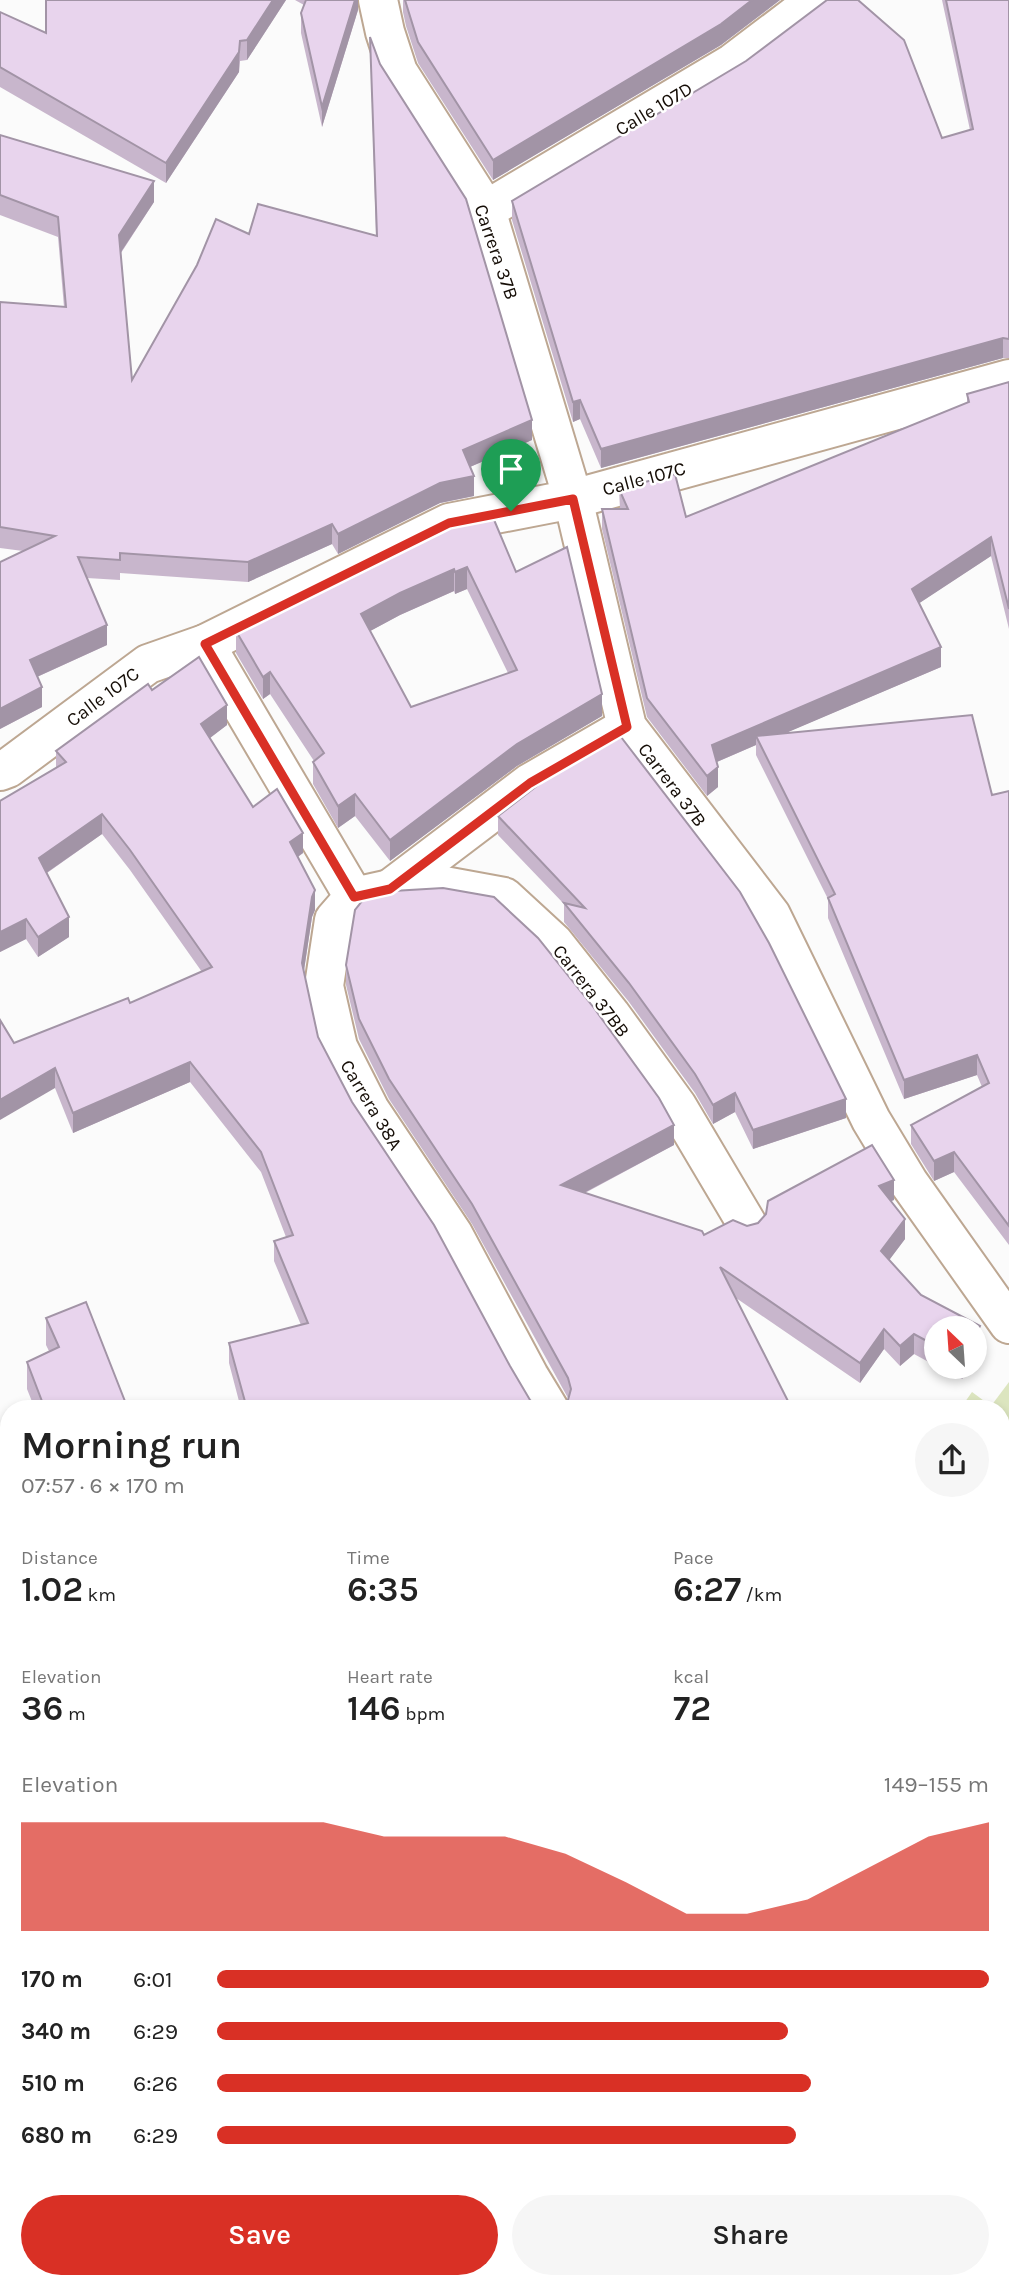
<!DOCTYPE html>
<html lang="en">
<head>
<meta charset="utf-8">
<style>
  body { margin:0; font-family:Karla,sans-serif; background:#f6f6f6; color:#222; height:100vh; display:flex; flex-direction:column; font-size:26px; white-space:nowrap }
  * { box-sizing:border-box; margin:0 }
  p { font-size:23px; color:#767676 }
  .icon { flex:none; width:38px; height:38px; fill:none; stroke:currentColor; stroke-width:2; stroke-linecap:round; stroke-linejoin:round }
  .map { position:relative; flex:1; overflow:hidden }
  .sheet { position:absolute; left:0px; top:1400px; width:1010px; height:889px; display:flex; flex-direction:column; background:#fff; border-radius:28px 28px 0 0; box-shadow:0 4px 10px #0003 }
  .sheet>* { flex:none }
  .needle { width:46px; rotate:335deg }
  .buttons { position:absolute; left:924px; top:1316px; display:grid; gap:14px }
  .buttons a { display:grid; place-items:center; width:63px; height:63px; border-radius:50%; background:#fff; box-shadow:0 4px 10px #0003; font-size:35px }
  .pin { position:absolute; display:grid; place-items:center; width:60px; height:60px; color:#fff; margin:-72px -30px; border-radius:50% 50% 50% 0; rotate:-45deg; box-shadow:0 0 7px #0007 }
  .pin .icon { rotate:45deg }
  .round { display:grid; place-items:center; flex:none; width:74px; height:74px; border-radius:37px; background:#f6f6f6 }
  .overview { display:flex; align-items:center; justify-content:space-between; height:119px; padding:0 21px }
  h1 { font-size:38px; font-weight:600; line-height:52px }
  .stats { display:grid; grid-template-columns:repeat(3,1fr); gap:10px; height:119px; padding:7px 21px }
  .stats div { display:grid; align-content:center }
  .stats b { font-size:35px; font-weight:600 }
  .stats small { font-size:19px; font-weight:400 }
  .stats p { font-size:19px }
  .chart { height:196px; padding:14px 21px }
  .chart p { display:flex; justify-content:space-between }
  .chart svg { width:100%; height:126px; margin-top:7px; fill:#d93025; opacity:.7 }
  .primary-button { display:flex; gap:14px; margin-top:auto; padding:14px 21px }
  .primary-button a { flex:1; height:80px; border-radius:42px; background:#d93025; color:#fff; font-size:28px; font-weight:600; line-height:80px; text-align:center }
  .primary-button a+a { background:#f6f6f6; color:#222 }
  ul { padding:0 21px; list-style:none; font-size:23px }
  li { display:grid; grid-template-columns:112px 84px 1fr; align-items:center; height:52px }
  li i { height:18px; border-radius:9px; background:#d93025 }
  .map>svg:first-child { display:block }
</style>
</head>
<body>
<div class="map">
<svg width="1009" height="2289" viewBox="0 0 1009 2289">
  <rect width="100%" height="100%" fill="#fbfbfb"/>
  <path fill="#dce5bf" d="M1009,1382V1492L1001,1495V1409H960L972,1392L991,1406Z"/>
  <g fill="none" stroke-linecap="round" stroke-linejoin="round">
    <g stroke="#6db3d5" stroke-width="16">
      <path d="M1001,1440L1009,1437"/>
      <path d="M0,1750L9,1751"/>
    </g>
    <defs>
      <g id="minor">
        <path d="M378,0L385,32L398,72L486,210L573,499L627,727L771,915L871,1120L909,1183L1009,1324"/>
        <path d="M486,210L733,63L816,0"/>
        <path d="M205,644L354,897"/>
        <path d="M0,771L8,768L148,664L205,644L449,523L573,499L1009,379"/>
        <path d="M390,889L530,783L627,727"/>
        <path d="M354,897L334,920L324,986L338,1047L370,1110L453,1234L529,1376L549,1409"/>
        <path d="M354,897L390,889L444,886L504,897L554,943L611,1015L677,1106L747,1224"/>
        <path d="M0,1926L9,2027"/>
        <path d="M1001,2003L1009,1996"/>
        <path d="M538,2280L541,2289"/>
        <path d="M982,2280L986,2289"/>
        <path d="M27,2289V2280"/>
      </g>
    </defs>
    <use href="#minor" stroke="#bda792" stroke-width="42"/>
    <use href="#minor" stroke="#fff" stroke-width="38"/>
  </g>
  <g fill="#c8b6cc" fill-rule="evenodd">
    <path d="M46,0H286L247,60L240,61L239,72L166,183L0,87V12L46,33Z"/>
    <path d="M295,0H358V10L322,127L301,33V13L304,5Z"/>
    <path d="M403,0H780L721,45L493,180L418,63L406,26L403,12Z"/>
    <path d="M942,0H1009V358H1003L601,468L580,419L573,422L512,220V201L942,138L970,130Z"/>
    <path d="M370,37L380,64L532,440L470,467L474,496L440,503L338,554L332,544L248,582L120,573V580L87,578L107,645L37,677L42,707L0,729L23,551L0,548V302L64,307L58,237L0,215V135L154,202L121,253L132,380L249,234L376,236Z"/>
    <path d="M1009,382V629L991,556L919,603L941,667L785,733L992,795L1009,791V1245L954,1172L934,1181L911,1144V1125L982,1087L977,1075L904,1099L828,918V899L756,755V745L717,762L718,787L707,796L647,717L602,529V509H620L619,489L686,517L967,403V394Z"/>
    <path d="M492,515L516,572L602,716L517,766L390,861L355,816L338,828L313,784V762L314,761L270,694L263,699L236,653V631ZM467,589L508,673L411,707L370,631L400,615L454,591L455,594Z"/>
    <path d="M152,690L227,725L209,738L253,807L303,853L298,857L315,910L312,917L304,971L318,1037L352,1102L510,1366L530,1400L538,1408L542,1409H241L229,1363V1343L301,1325L274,1261V1241L286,1237L261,1172L190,1082L73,1133L55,1088L14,1043L130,1003L202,972L130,870L102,834L47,873L69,937L38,957L26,939L0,952V801L56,768V751Z"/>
    <path d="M498,816L846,1118L753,1149L735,1112L713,1124L695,1093L629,1002L564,922V904L498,835Z"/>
    <path d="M443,888L494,897L538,938L594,1008L659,1098L674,1125V1145L585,1193L702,1231L704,1235L733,1220L747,1226L758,1223L766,1214L768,1201L872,1145L894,1180V1200L891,1201L905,1219V1239L889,1260L921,1295L980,1326V1346L975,1356V1328H936V1366L914,1354L900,1366L884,1349L860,1383L736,1298L792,1409H556L561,1407L568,1400V1398L472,1224L389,1099L359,1039L346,985V965L355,910L363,900L392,893L393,891Z"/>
    <path d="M46,1318L128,1409H35L27,1389V1362L49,1351L46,1345Z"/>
    <path d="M938,1367H969L962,1379Z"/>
    <path d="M1009,1491V1606L1001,1580V1493Z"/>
    <path d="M1001,1692L1009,1693V1814H1001Z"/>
    <path d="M1001,1843L1009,1845V1975H1004L1001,1976Z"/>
    <path d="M194,2280H504L506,2289H196Z"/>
    <path d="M618,2280H700L702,2289H621Z"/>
  </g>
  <g fill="#a294a6">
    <path d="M273,0H286L247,60V40Z"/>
    <path d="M355,0H358V10L322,127V107Z"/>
    <path d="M752,0H780L721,45L493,180V160Z"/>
    <path d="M240,41L239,72L166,183V163Z"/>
    <path d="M154,181V202L119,255V235Z"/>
    <path d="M1003,338V358L601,468V449Z"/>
    <path d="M580,400V419L573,422V402Z"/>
    <path d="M532,420V440L463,470V450Z"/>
    <path d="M474,476V496L440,503L338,554V534L440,483Z"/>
    <path d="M332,524V544L248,582V562Z"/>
    <path d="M991,537V556L912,608V589Z"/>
    <path d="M467,567V589L455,594V572Z"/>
    <path d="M454,569V591L400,615L361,636V614L400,593Z"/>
    <path d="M107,625V645L30,680V660Z"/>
    <path d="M941,647V667L760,744L756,736V745L712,764V745Z"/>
    <path d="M270,672V694L263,699V677Z"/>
    <path d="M42,687V707L0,729V709Z"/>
    <path d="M602,694V716L517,766L390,861V840L517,744Z"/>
    <path d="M227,705V725L201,745V724Z"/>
    <path d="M718,767V787L707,796V776Z"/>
    <path d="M355,794V816L338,828V806Z"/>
    <path d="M102,814V834L39,878V858Z"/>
    <path d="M303,833V853L290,862V842Z"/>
    <path d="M315,890V910L312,917L302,983V963L312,897Z"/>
    <path d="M69,917V937L38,957V937Z"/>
    <path d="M26,919V939L0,952V932Z"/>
    <path d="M977,1055V1075L904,1099V1080Z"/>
    <path d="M190,1062V1082L73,1133V1113Z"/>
    <path d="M55,1068V1088L0,1120V1100Z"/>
    <path d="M735,1093V1112L713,1124V1105Z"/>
    <path d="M846,1099V1118L753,1149V1130Z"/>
    <path d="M674,1125V1145L561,1205V1185Z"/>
    <path d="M954,1152V1172L934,1181V1161Z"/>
    <path d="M894,1180V1200L879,1206V1186Z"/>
    <path d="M905,1219V1239L881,1271V1251Z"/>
    <path d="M980,1326V1346L975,1356V1336Z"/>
    <path d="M884,1329V1349L860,1383V1363Z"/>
    <path d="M914,1334V1354L900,1366V1346Z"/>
    <path d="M962,1367H969L962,1379Z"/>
    <path d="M1004,1952V1975L1001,1976V1954Z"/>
    <path d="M1009,2173V2196L1001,2202V2179Z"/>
  </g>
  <g fill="#e8d4ed" stroke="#a294a6" stroke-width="2" fill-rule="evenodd">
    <path d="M46,0H273L247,40L240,41L239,52L166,163L0,67V12L46,33Z"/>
    <path d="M306,0H355L322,107L301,13Z"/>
    <path d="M405,0H752L721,24L493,160L418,42Z"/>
    <path d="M827,0H858L904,40L942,138L973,129L946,0H1009V339L1003,338L601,449L580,400L573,402L512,201L746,61Z"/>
    <path d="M370,37L380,64L466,199L532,420L463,450L474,476L440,483L338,534L332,524L248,562L120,553V560L78,557L107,625L30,660L42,687L0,709V562L55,536L0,527V302L66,307L58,217L0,195V135L154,181L119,235L132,380L197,265L216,219L249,234L258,204L377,236Z"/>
    <path d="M1009,382V609L991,537L912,589L941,647L712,745L718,767L707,776L647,698L602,509H628L619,489L675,474L686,517L969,402L967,394Z"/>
    <path d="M492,515L516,572L567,547L602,694L517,744L390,840L355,794L338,806L313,762L324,753L270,672L263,677L236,631L456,522ZM467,567L517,670L411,707L361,614L400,593L454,569L455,572Z"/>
    <path d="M199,657L227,705L201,724L253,807L277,789L303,833L290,842L315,890L312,897L302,963L318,1037L352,1102L434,1225L510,1366L530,1400L538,1408L542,1409H247L229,1343L308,1323L274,1241L293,1235L261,1152L190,1062L73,1113L55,1068L0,1100V1020L14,1043L128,998L130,1003L212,967L130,850L102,814L39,858L69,917L38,937L26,919L0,932V801L66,762L56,751L148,684L152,690Z"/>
    <path d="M972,715L992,795L1009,791V1226L954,1152L934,1161L911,1125L989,1083L977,1055L904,1080L828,898L835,894L756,736Z"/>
    <path d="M621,737L740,892L769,943L846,1099L753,1130L735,1093L713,1105L695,1074L629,983L564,903L585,908L498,816L542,782Z"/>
    <path d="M443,888L494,897L538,938L594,1008L659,1098L674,1125L561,1185L702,1231L704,1235L733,1220L747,1226L758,1223L766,1214L768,1201L872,1145L894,1180L879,1186L905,1219L881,1251L921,1295L980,1326L975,1336V1328H936V1346L914,1334L900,1346L884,1329L860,1363L720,1267L792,1409H556L561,1407L568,1400L571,1389L568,1378L472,1204L389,1079L359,1019L346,965L355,910L363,900L392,893L393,891Z"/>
    <path d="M86,1302L128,1409H45L27,1362L59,1347L46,1318Z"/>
    <path d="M1009,1491V1583L1001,1557V1493Z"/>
    <path d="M1001,1692L1009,1693V1792H1001Z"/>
    <path d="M1001,1843L1009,1845V1952H1004L1001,1954Z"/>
    <path d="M1009,2000V2173L1001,2179V2001L1006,2002Z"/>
    <path d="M199,2280H504L506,2289H201Z"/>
    <path d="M625,2280H700L702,2289H628Z"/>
    <path d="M810,2280H898L899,2289H801Z"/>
    <path d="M146,2281L147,2289H77Z"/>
  </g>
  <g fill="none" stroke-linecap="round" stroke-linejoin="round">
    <defs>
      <path id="route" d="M573,499L627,727L530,783L390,889L354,897L205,644L449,523Z"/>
    </defs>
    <use href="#route" stroke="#fff" stroke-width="14"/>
    <use href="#route" stroke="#d93025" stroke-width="9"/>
  </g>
  <g text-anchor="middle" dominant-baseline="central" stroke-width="5" stroke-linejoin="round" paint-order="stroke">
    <g font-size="19" fill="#150d06" stroke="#fff">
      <text transform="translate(654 109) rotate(-31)">Calle 107D</text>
      <text transform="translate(496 252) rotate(71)">Carrera 37B</text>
      <text transform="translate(644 479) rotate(-15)">Calle 107C</text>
      <text transform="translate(103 697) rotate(-37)">Calle 107C</text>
      <text transform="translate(672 785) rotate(53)">Carrera 37B</text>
      <text transform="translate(591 991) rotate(52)">Carrera 37BB</text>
      <text transform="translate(371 1105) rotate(59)">Carrera 38A</text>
    </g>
  </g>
</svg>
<div class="buttons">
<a><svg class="needle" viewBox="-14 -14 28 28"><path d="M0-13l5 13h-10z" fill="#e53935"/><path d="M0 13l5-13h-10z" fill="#767676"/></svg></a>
</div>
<div class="pin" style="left:511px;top:511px;background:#1e9e55"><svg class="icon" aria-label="arrive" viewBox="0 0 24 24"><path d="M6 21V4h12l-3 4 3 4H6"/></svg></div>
<section class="sheet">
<div class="overview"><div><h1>Morning run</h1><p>07:57 · 6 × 170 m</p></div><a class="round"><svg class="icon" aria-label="share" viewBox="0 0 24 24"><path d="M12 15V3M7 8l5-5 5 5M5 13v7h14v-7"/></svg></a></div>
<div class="stats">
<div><p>Distance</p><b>1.02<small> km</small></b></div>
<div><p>Time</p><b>6:35</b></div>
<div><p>Pace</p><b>6:27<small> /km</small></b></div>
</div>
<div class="stats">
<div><p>Elevation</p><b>36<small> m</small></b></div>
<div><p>Heart rate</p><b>146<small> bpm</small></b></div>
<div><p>kcal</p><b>72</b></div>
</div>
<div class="chart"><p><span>Elevation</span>149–155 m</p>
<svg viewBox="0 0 160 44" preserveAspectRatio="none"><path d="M0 44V6L10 6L20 6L30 6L40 6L50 6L60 11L70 11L80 11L90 17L100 27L110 38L120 38L130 33L140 22L150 11L160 6V44z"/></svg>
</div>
<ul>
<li><b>170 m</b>6:01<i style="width:100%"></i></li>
<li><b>340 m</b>6:29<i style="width:74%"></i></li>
<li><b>510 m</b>6:26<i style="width:77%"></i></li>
<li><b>680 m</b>6:29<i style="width:75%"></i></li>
</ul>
<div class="primary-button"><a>Save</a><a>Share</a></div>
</section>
</div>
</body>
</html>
